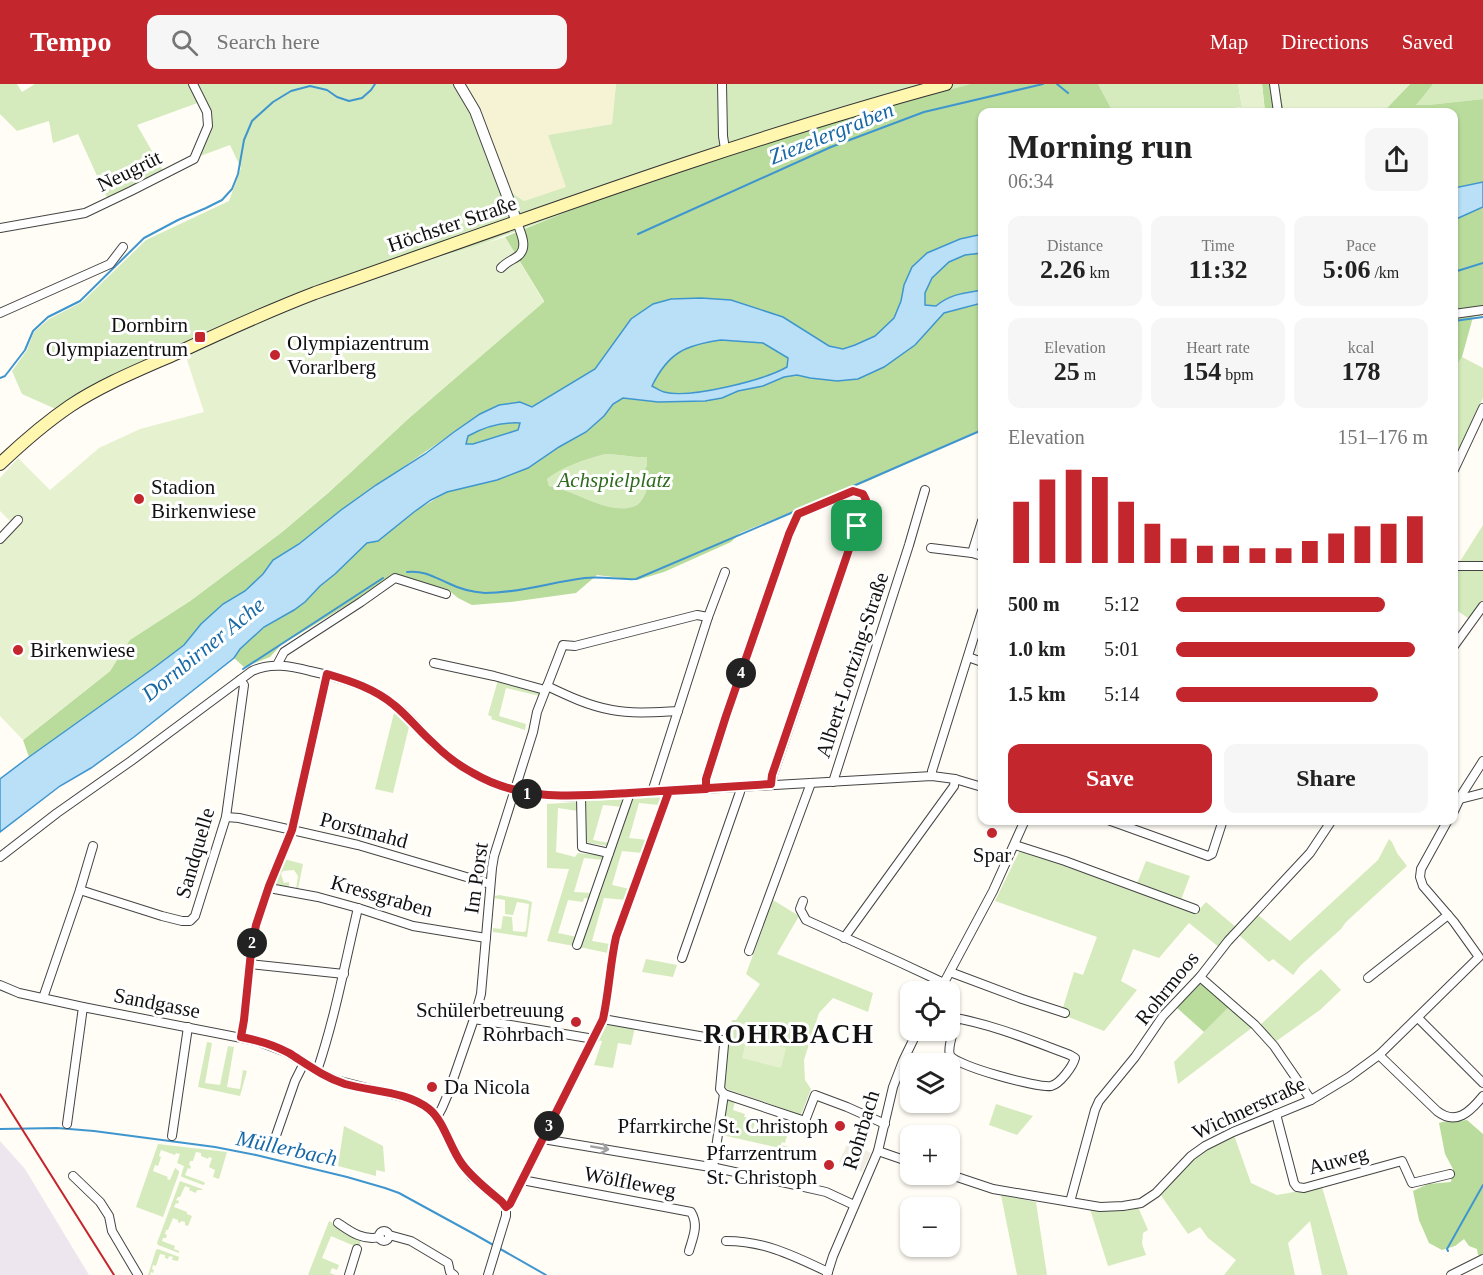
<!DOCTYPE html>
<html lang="en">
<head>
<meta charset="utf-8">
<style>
  body { margin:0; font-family:Georgia,serif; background:#f6f6f6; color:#222; height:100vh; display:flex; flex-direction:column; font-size:22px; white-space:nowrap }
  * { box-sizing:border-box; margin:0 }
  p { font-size:20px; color:#767676 }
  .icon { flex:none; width:33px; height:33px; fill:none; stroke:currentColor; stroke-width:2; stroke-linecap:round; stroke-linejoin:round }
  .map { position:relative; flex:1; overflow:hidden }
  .drawer { position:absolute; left:978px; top:24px; width:480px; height:717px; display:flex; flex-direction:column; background:#fff; border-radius:12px; box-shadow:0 2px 4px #0004 }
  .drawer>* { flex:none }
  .buttons { position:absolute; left:900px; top:897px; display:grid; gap:12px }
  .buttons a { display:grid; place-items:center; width:60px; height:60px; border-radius:12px; background:#fff; box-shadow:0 2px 4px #0004; font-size:30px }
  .pin { position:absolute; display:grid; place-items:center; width:51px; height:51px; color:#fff; margin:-26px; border-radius:12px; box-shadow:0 3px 9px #0006 }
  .km { position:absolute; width:30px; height:30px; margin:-15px; border-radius:50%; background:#222; color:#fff; font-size:16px; line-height:30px; text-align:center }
  .round { display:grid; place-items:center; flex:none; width:63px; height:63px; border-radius:12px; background:#f6f6f6 }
  .head { display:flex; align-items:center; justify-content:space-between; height:102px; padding:0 30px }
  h1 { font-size:33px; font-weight:600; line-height:45px }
  .metrics { display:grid; grid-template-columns:repeat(3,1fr); gap:9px; height:102px; padding:6px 30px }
  .metrics div { display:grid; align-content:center; border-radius:12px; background:#f6f6f6; text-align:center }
  .metrics b { font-size:26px; font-weight:600 }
  .metrics small { font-size:16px; font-weight:400 }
  .metrics p { font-size:16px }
  .chart { height:168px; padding:12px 30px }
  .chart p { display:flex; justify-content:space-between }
  .chart svg { width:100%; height:108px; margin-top:6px; stroke:#c4262e; stroke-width:6 }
  .cta { display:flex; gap:12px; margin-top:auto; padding:12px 30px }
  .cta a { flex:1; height:69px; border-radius:12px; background:#c4262e; color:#fff; font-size:24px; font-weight:600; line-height:69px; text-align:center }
  .cta a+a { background:#f6f6f6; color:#222 }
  ul { padding:0 30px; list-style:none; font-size:20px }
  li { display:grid; grid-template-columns:96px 72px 1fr; align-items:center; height:45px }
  li i { height:15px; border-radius:8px; background:#c4262e }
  header { display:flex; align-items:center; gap:36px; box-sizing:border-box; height:84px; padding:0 30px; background:#c4262e; color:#fff }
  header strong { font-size:28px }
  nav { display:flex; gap:33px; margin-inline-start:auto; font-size:21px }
  .search { width:420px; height:54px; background:#f6f6f6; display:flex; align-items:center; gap:15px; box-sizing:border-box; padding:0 21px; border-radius:12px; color:#767676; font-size:22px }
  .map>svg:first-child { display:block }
</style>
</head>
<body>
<header>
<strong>Tempo</strong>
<div class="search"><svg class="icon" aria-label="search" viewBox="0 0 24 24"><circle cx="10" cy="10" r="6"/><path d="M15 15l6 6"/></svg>Search here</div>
<nav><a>Map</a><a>Directions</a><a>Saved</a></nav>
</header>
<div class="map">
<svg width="1483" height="1191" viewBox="0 0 1483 1191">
  <rect width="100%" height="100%" fill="#fffdf5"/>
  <path fill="#eee6ef" d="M0,1057L25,1085L89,1191H0Z"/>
  <path fill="#f6f3d4" d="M461,0H616L612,40L548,51L567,103L524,117L509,107Z"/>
  <g fill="#d5ebbd">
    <path d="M0,0H17L22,8L35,0H461L509,107L524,117L566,103L548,51L612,40L616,0H993L728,72L570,127L477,162L421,178L335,207L284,227L186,273L175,263L58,326L22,310L12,287L27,266L34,248L49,235L82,218L146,156L229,117L241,84L230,61L195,74L209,42L203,17L137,41L164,88L108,116L78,50L53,59L49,37L17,47L0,30Z"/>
    <path d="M1098,0H1238L1242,23L1199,28H1113Z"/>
    <path d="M1433,0H1483V15L1428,21H1415Z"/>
    <path d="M1462,273L1483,284V314L1454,379V285Z"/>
    <path d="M605,370C619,370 633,374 647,373V381L644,391L647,405C645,411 642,417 637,421C618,431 590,416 572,409C565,406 557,404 549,402L547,395C563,382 585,376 605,370Z"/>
    <path d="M1483,441V477L1459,479Z"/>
    <path d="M1483,485V516L1471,534L1469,535L1454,524V487Z"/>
    <path d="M498,596L538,607L540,612L506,604L499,632L526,640L525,646L491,635L492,633L488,631Z"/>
    <path d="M394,629L409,643L393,709L375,705Z"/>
    <path d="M663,713L659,721L639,719L629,754L648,756L643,769L622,767L612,801L630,805L626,816L604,814L592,857L610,860L608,869L579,863L632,715Z"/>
    <path d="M624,715L623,723L603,721L593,756L610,759L607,762L584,758L585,717Z"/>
    <path d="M578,718V727L558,724L556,768L575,773L578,769L606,772L604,776L584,774L574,808L592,809L591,815L584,814L583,818L568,816L558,849L577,853L574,862L547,857L569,785L547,784V720Z"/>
    <path d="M1389,755L1392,758L1397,769L1407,782L1346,838L1341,845L1300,882L1293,891L1273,875L1269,878L1239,851L1257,830L1290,857L1378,776Z"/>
    <path d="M1020,766L1134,807L1146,777L1190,792L1179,821L1197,828L1206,818L1237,844L1220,864L1189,839L1159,874L1133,865L1121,897L1137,906L1104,947L1061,930L1074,888L1083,891L1097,853L995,817Z"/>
    <path d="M284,775L303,780L298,805H296L298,792L294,786L283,787L281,790L284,799L289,798V804L278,802L275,798Z"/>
    <path d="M499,811L527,816L532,818L527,853L493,848V844L501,845L503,832L512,833L513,847L523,848L526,847L529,820L517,818L513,831L505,830V816L494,814L495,812Z"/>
    <path d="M773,816L799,832L777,870L873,909L868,928L833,914L819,929L804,976L805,996L811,1005L801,1031L724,1004L728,957L732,936H736L760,900L746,890Z"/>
    <path d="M646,875L677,881L673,893L642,888Z"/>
    <path d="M1321,885L1341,906L1320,926L1275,958L1260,941Z"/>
    <path d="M1230,922L1253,943L1178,1000L1174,978Z"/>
    <path d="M605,938L635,943L631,961L618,959L613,984L594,981L602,957L597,956Z"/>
    <path d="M207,958L212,959L205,999L220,1001L228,962L234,963L227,1003L240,1005L243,986L247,987L240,1012L198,1003Z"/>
    <path d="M728,1015L735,1017L733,1026L745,1030L744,1033L756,1036L753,1045L763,1048L764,1045H766L767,1043L778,1046V1049L787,1052L785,1059L782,1058L781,1061L789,1063L788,1066L722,1051Z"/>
    <path d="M996,1020L1033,1032L1017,1051L989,1041Z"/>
    <path d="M344,1042L383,1062L385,1088L376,1086V1092L338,1082Z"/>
    <path d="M1234,1051L1251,1099L1277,1111L1322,1103L1348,1191H1322L1310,1137L1288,1159L1295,1191H1224L1236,1176L1208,1154L1200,1143L1188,1150L1160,1110L1197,1072Z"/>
    <path d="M158,1060L227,1068L219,1095L213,1093L215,1086L209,1083L212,1074L209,1073L208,1075L201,1072V1069L196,1068L193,1077H190L189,1081L191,1082L190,1085L188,1084L185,1091L204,1098L205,1100L203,1101L182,1093L181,1092L184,1082L177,1079L180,1070L176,1069L175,1071L161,1066L159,1072L161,1073L158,1082L155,1081L153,1087L168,1093L167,1095L170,1096L175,1084L179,1087V1089L163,1133L136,1123Z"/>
    <path d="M180,1097L202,1105L203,1106H197L196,1109L189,1106L190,1104L185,1102L180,1113H178L176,1116L179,1117L178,1120L176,1119L174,1123L187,1128V1130L192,1132L188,1142L185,1141V1138L181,1137L180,1139L178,1138V1136L173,1134L168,1146H166L165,1150L167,1151L166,1154H163L162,1157L175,1162L174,1165L179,1167V1169L158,1161L157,1159Z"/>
    <path d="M1001,1111L1036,1118L1047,1191H1017Z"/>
    <path d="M1138,1123L1148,1146L1143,1149L1142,1160L1146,1171L1108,1182L1090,1125L1126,1127Z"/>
    <path d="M329,1137L361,1156L359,1164L331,1152L322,1174L339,1181L337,1186L332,1184L330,1189L335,1191H308Z"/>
    <path d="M158,1165L179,1173L178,1177L172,1176L173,1173L169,1172L168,1175L165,1174V1171L160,1170L156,1182L153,1181L152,1185L154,1186L153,1189L151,1188L150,1191H148L156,1166Z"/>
  </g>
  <g fill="#b9dc9c" fill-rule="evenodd">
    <path d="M971,0H1098L1113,28H982V152L960,155L927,169L912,183L904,201L901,217L894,234L875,252L855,261L843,265L829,262L783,233L731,216L701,214L671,215L631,235L595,285L532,323C511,315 498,321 480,330L341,426L299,460L273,476L263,490L245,507L223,520L201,540L184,561L155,583L29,673L23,656L110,587L129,556L190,517L282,448L328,409L409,334L544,217L505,153C537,140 569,126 602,115C723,72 847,33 971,0Z"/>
    <path d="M1262,0H1279L1284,28H1265Z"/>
    <path d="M1410,0H1433L1416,21H1428L1483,15V98L1454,104V28H1383Z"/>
    <path d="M1483,123V231L1473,233L1462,273L1454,285V136Z"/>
    <path d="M982,169V206C964,209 950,210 936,223L925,222L924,209L932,194L949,178L965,171Z"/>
    <path d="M982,219V345L868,397L740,449L731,458L664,488L637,496L597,491L576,509L511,518L472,521L458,514L447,505L393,490L365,510L281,561L270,573L244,583L234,574L240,565L264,543L294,526L305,518L320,502L335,490L367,459L378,457L414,428L447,408L497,396L528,384L559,363L586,348L604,332L613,320L623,314L658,318L705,317L722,314L738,307L763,302L784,293L797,291L810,294L837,297L858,295L884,283L915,261L944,229ZM605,370C619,370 633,374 647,373V381L643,391L647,405C645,411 642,417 637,421C618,431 590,416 572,409C565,406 557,404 549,402L547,395C563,382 585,376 605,370Z"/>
    <path d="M721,256L763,259L788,274L787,283C764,296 690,315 664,308C660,307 655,304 652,302C656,295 659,287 664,281C678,263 700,259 721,256Z"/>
    <path d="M521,338L518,346L473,360L465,361L468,352C485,342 501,340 521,338Z"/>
    <path d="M1202,898L1230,922L1204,948L1176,923Z"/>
    <path d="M1467,1036L1483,1050V1171H1478L1477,1165L1469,1162L1464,1155L1455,1162L1442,1166L1429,1159L1419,1136L1413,1107L1428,1100L1451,1098L1453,1085L1445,1070L1439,1039C1448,1036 1457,1038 1467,1036Z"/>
  </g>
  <g fill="#e6f2cf">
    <path d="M1238,0H1262L1265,28H1199L1242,23Z"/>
    <path d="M1279,0H1410L1383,28H1284Z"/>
    <path d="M505,153L544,218L409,334L347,392L282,448L190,517L130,556L110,587L23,656L0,632V454L13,440L0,427V394L18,374L50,406L99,364L140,345L204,328L186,273C220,257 255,239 290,225C360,196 433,175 505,153Z"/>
    <path d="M747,954L786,964L781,984L742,974Z"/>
  </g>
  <path fill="#f1ede2" d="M848,1058L857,1062L849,1076L855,1080L856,1078L852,1075L858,1063L871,1069L862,1088L839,1078Z"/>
  <g fill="#b9e0f7" stroke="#3f96cf" stroke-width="1.5" fill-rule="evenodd">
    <path d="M1483,98V123L1454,136V104Z"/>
    <path d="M978,151L982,152V169L965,171L949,178L932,194L925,209V221L936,222C950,210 964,209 982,206V219L944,229L915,261L884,283L858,295L837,297L810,294L797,291L784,293L763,302L738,307L722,314L705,317L658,318L623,314L613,320L604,332L586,348L559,363L528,384L497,396L447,408L431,416L414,428L378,457L367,459L335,490L320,502L305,518L294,526L264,543L240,565L234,574L134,653L91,684L60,702L0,748V695L29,673L155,583L184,561L201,540L223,520L245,507L263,490L273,476L299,460L341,426L376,401L425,370L454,348L480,330L499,321L520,318L532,323L595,285L631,235L653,220L671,215L701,214L731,216L783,233L829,262L843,265L855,261L875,252L894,234L901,217L904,201L912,183L927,169L960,155ZM721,256L763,259L788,274L787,283C764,296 690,315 664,308C660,307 656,304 652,302C668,269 685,261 721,256ZM520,339L518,346L473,360H466L468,352C484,343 503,338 520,339Z"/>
  </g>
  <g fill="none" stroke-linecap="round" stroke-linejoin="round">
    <g stroke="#3f96cf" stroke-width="2">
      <path d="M1057,0L1068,9"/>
      <path d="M638,150L831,63L924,28L1043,0"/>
      <path d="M1454,188L1483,179"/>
      <path d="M1454,237L1483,233"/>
      <path d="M0,294L5,292L25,266L33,247L48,233L80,217L144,154L178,136L206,124L222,116L232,105L238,90L244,56L252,37L273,18L291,7L310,2L327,6L337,13L349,17L362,14L371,6L375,0"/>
      <path d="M812,420L982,346"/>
      <path d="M407,488C424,486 434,493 450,500C460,505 474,508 485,509C519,509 552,498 585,494C602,492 619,496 636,495L798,426"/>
      <path d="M243,585L383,494"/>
      <path d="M0,1045L57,1044L94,1047L215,1063L256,1071L347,1093L385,1104L399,1109L474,1150L546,1191"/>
      <path d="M1448,1167L1447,1165L1483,1101"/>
    </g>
    <defs>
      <g id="minor">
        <path d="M722,0L723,52L725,65"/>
        <path d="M1274,0L1278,28"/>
        <path d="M0,144L85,129L131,107L194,75L208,42L207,28L193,0"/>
        <path d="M501,184C506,178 513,176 518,172C529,163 520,148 517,138"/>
        <path d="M0,229L110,180L123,163"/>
        <path d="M1454,230L1483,226"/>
        <path d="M1454,386L1483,324"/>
        <path d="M0,455L18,436"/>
        <path d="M931,464L972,469L982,472"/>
        <path d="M972,469L982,437"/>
        <path d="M1454,482H1483"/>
        <path d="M1454,562L1483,522"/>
        <path d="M968,573L982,578"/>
        <path d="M434,579L494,592L545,606"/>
        <path d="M277,581L284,568L361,518L395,494L446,510"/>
        <path d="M547,602C568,612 589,622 612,626C634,630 656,628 678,627"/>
        <path d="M932,692V687L982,527"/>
        <path d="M833,698L909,461L925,406"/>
        <path d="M706,705V695L726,632L789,450L798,430L853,407L863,410L866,416L773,691L771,701"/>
        <path d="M652,708L708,533"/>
        <path d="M581,712L582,763L609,769"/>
        <path d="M1460,715L1483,709"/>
        <path d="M1454,727L1462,710L1483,677"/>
        <path d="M226,733L239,734L358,761L490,800"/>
        <path d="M1108,736L1208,772L1212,770L1223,736"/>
        <path d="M1015,761L1065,777L1195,825"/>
        <path d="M0,773L57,729L131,677L252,587C271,578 291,582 310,587C343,594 376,604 402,627C412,636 421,647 430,657C443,670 458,681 474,690C507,709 543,713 581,712L932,692L955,695L982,703"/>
        <path d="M269,804L318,813L358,824L413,842L486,854"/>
        <path d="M80,806L162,832L182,837H190L195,832L226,733L244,601L240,596"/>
        <path d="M803,817L800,825L806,836L899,878L944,899"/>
        <path d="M844,854L954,702L955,695"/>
        <path d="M577,861L630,709"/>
        <path d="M749,867L811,699"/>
        <path d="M682,874L740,708V702"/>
        <path d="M249,880L344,890"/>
        <path d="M950,888L1022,915L1065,929"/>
        <path d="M1200,893L1255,941L1274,962L1311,1016"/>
        <path d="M1368,894L1448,831"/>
        <path d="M0,901L19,909L83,923L257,957L286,968L317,987L336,996L414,1016L430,1026L437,1033L461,1079L472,1093L502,1118L506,1123V1132L488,1191"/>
        <path d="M939,908L993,807L1025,736"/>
        <path d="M43,914L80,806L93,762"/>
        <path d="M950,933C992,940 1030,956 1070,971L1075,974C1073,982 1060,1000 1051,1002C1038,1004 955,982 950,971C947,964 955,942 957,934"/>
        <path d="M1418,934L1483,999"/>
        <path d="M474,935L594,955"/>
        <path d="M603,935L722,956L724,961L720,1005L724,1010"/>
        <path d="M241,953L244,935L251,868L256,841L263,819L292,746L327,590"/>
        <path d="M1379,971L1437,1027C1456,1042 1470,1028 1483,1012"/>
        <path d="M317,987C335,934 345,879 358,824"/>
        <path d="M724,1010L805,1037L815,1011L847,1023L885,1040"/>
        <path d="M1276,1030L1294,1099L1297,1103L1304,1104L1402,1077L1412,1099L1450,1090"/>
        <path d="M437,1033L442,1024L448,1010L474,935L481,910L492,784L494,772L533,648L537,628L563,561L575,562L697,531L708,533L725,488"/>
        <path d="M67,1040L83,923"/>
        <path d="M172,1052L188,943"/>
        <path d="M543,1055L716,1084L791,1100L826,1108L854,1121"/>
        <path d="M272,1063L295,997L304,979"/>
        <path d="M878,1067L910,1078"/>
        <path d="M713,1084L724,1010"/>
        <path d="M948,1090L993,1105L1100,1123L1123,1122L1141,1119L1156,1109L1191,1072L1205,1062L1233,1048L1311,1016L1349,993L1379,971L1479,873L1454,838L1423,802L1420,793L1421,785L1448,736"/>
        <path d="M73,1092L100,1118L109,1132L112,1147L138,1191"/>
        <path d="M522,1096L691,1128C699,1141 693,1153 689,1167"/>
        <path d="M1070,1118L1095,1026L1099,1017L1135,973L1163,932L1200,893L1228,857L1310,769L1332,736"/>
        <path d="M506,1123L510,1120L603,935C609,908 610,880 616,853L669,707"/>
        <path d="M338,1139C351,1148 363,1157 380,1153"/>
        <circle cx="384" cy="1152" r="5"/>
        <path d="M389,1151L411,1157L448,1179L450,1188L454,1191"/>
        <path d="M726,1157C765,1157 794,1172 828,1188"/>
        <path d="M349,1191L357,1165"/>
        <path d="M827,1191L833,1172L878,1067L893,1003L903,977L918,946"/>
        <path d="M1451,1191L1483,1175"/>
      </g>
      <path id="tertiary" d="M459,0L475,27L517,138"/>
      <path id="secondary" d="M0,380C22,359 45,339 70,322C103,300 141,285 177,269C222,248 268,227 315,209C524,136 732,58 946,0"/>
    </defs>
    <use href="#minor" stroke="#444" stroke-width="10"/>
    <use href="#tertiary" stroke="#444" stroke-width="12"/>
    <use href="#secondary" stroke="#333" stroke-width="14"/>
    <use href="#minor" stroke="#fff" stroke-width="8"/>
    <use href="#tertiary" stroke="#fff" stroke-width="10"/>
    <use href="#secondary" stroke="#fff6b0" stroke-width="12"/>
    <path stroke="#c4262e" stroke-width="2" d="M0,1010L114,1191"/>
  </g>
  <defs><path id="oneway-shaft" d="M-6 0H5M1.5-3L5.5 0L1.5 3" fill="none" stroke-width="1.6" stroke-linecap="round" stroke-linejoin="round" transform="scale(1.5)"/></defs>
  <use stroke="#a0a0a0" href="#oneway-shaft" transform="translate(600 1064) rotate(10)"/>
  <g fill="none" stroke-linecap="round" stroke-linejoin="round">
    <defs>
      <path id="route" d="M857,442L772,691L771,700C724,703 677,706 629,709C575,712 522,718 473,689C458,681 445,671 433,659C419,647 408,632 394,621C375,605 351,597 327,590L292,746L269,802L256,841L251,868L244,936L241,953C257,956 274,961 289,969C308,981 324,993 345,1000C373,1008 406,1007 429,1025C444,1037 450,1064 462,1080C473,1095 488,1106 502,1118L506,1123L510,1120L603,935C609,908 610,880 616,853L669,707L706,705V695L726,632L789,450L798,430L853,407L863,410L866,416L857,442"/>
    </defs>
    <use href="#route" stroke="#fff" stroke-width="12"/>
    <use href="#route" stroke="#c4262e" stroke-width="8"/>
  </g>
  <g fill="#c4262e" stroke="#fff" stroke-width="2">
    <rect x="194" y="247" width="12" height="12" rx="3"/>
    <circle cx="275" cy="271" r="6"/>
    <circle cx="139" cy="415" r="6"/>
    <circle cx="18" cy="566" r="6"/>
    <circle cx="992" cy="749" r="6"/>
    <circle cx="576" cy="938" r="6"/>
    <circle cx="432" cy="1003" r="6"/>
    <circle cx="840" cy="1042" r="6"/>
    <circle cx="829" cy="1081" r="6"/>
  </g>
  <g text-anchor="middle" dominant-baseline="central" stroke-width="6" stroke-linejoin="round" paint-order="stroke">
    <g font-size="21" fill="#111" stroke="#fff">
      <text transform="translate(129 87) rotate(-26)">Neugrüt</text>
      <text transform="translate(452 140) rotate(-19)">Höchster Straße</text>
      <text transform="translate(852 581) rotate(-72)">Albert-Lortzing-Straße</text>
      <text transform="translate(364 746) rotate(15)">Porstmahd</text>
      <text transform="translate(195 769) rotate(-74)">Sandquelle</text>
      <text transform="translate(476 794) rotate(-82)">Im Porst</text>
      <text transform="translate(382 812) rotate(16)">Kressgraben</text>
      <text transform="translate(1167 904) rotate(-51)">Rohrmoos</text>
      <text transform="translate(157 919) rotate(11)">Sandgasse</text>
      <text transform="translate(1249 1024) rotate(-25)">Wichnerstraße</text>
      <text transform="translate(861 1046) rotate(-73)">Rohrbach</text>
      <text transform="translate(1338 1076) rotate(-15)">Auweg</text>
      <text transform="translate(630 1098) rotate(11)">Wölfleweg</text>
    </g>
    <g font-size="21" fill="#111" stroke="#fff" text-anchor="end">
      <text x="188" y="241">Dornbirn<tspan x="188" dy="24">Olympiazentrum</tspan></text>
      <text x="287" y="259" text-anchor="start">Olympiazentrum<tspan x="287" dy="24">Vorarlberg</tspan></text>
      <text x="151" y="403" text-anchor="start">Stadion<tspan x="151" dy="24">Birkenwiese</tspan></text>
      <text x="30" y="566" text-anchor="start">Birkenwiese</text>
      <text x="992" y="771" text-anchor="middle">Spar</text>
      <text x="564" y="926">Schülerbetreuung<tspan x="564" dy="24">Rohrbach</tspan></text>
      <text x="444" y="1003" text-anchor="start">Da Nicola</text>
      <text x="828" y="1042">Pfarrkirche St. Christoph</text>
      <text x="817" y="1069">Pfarrzentrum<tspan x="817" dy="24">St. Christoph</tspan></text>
    </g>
    <g font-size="21" font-style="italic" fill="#2f6b1f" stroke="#fff">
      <text x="614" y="396">Achspielplatz</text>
    </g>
    <g font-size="22" font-style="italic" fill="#1768a6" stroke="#fff">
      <text transform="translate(831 49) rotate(-22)">Ziezelergraben</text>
      <text transform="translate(203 565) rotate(-39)">Dornbirner Ache</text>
      <text transform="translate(287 1064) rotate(12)">Müllerbach</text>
    </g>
    <g font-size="27" font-weight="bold" letter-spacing="1.5" fill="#111" stroke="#fff">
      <text x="789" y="950">ROHRBACH</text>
    </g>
  </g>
</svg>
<div class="buttons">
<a><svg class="icon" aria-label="locate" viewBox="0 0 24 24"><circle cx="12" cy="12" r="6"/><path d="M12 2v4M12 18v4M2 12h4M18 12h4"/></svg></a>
<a><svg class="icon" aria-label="layers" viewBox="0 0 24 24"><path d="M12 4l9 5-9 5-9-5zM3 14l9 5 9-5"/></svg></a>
<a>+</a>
<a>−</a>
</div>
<div class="pin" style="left:857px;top:442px;background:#1e9e55"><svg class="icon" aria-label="arrive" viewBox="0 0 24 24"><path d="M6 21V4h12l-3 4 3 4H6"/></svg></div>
<b class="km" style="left:527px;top:710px">1</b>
<b class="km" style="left:252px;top:859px">2</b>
<b class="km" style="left:549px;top:1042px">3</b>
<b class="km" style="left:741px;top:589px">4</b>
<section class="drawer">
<div class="head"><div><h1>Morning run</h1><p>06:34</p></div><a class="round"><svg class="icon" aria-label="share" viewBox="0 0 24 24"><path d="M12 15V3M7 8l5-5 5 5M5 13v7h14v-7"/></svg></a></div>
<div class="metrics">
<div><p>Distance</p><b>2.26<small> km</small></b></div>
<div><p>Time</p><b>11:32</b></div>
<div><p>Pace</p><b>5:06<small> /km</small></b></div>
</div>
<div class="metrics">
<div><p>Elevation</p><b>25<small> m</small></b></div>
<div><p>Heart rate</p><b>154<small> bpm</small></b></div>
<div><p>kcal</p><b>178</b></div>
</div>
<div class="chart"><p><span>Elevation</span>151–176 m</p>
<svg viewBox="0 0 160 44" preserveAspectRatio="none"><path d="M5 44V19M15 44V10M25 44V6M35 44V9M45 44V19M55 44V28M65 44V34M75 44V37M85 44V37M95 44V38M105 44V38M115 44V35M125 44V32M135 44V29M145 44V28M155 44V25"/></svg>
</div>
<ul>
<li><b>500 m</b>5:12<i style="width:83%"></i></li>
<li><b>1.0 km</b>5:01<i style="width:95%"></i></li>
<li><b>1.5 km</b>5:14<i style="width:80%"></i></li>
</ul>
<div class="cta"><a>Save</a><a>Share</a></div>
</section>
</div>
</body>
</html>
